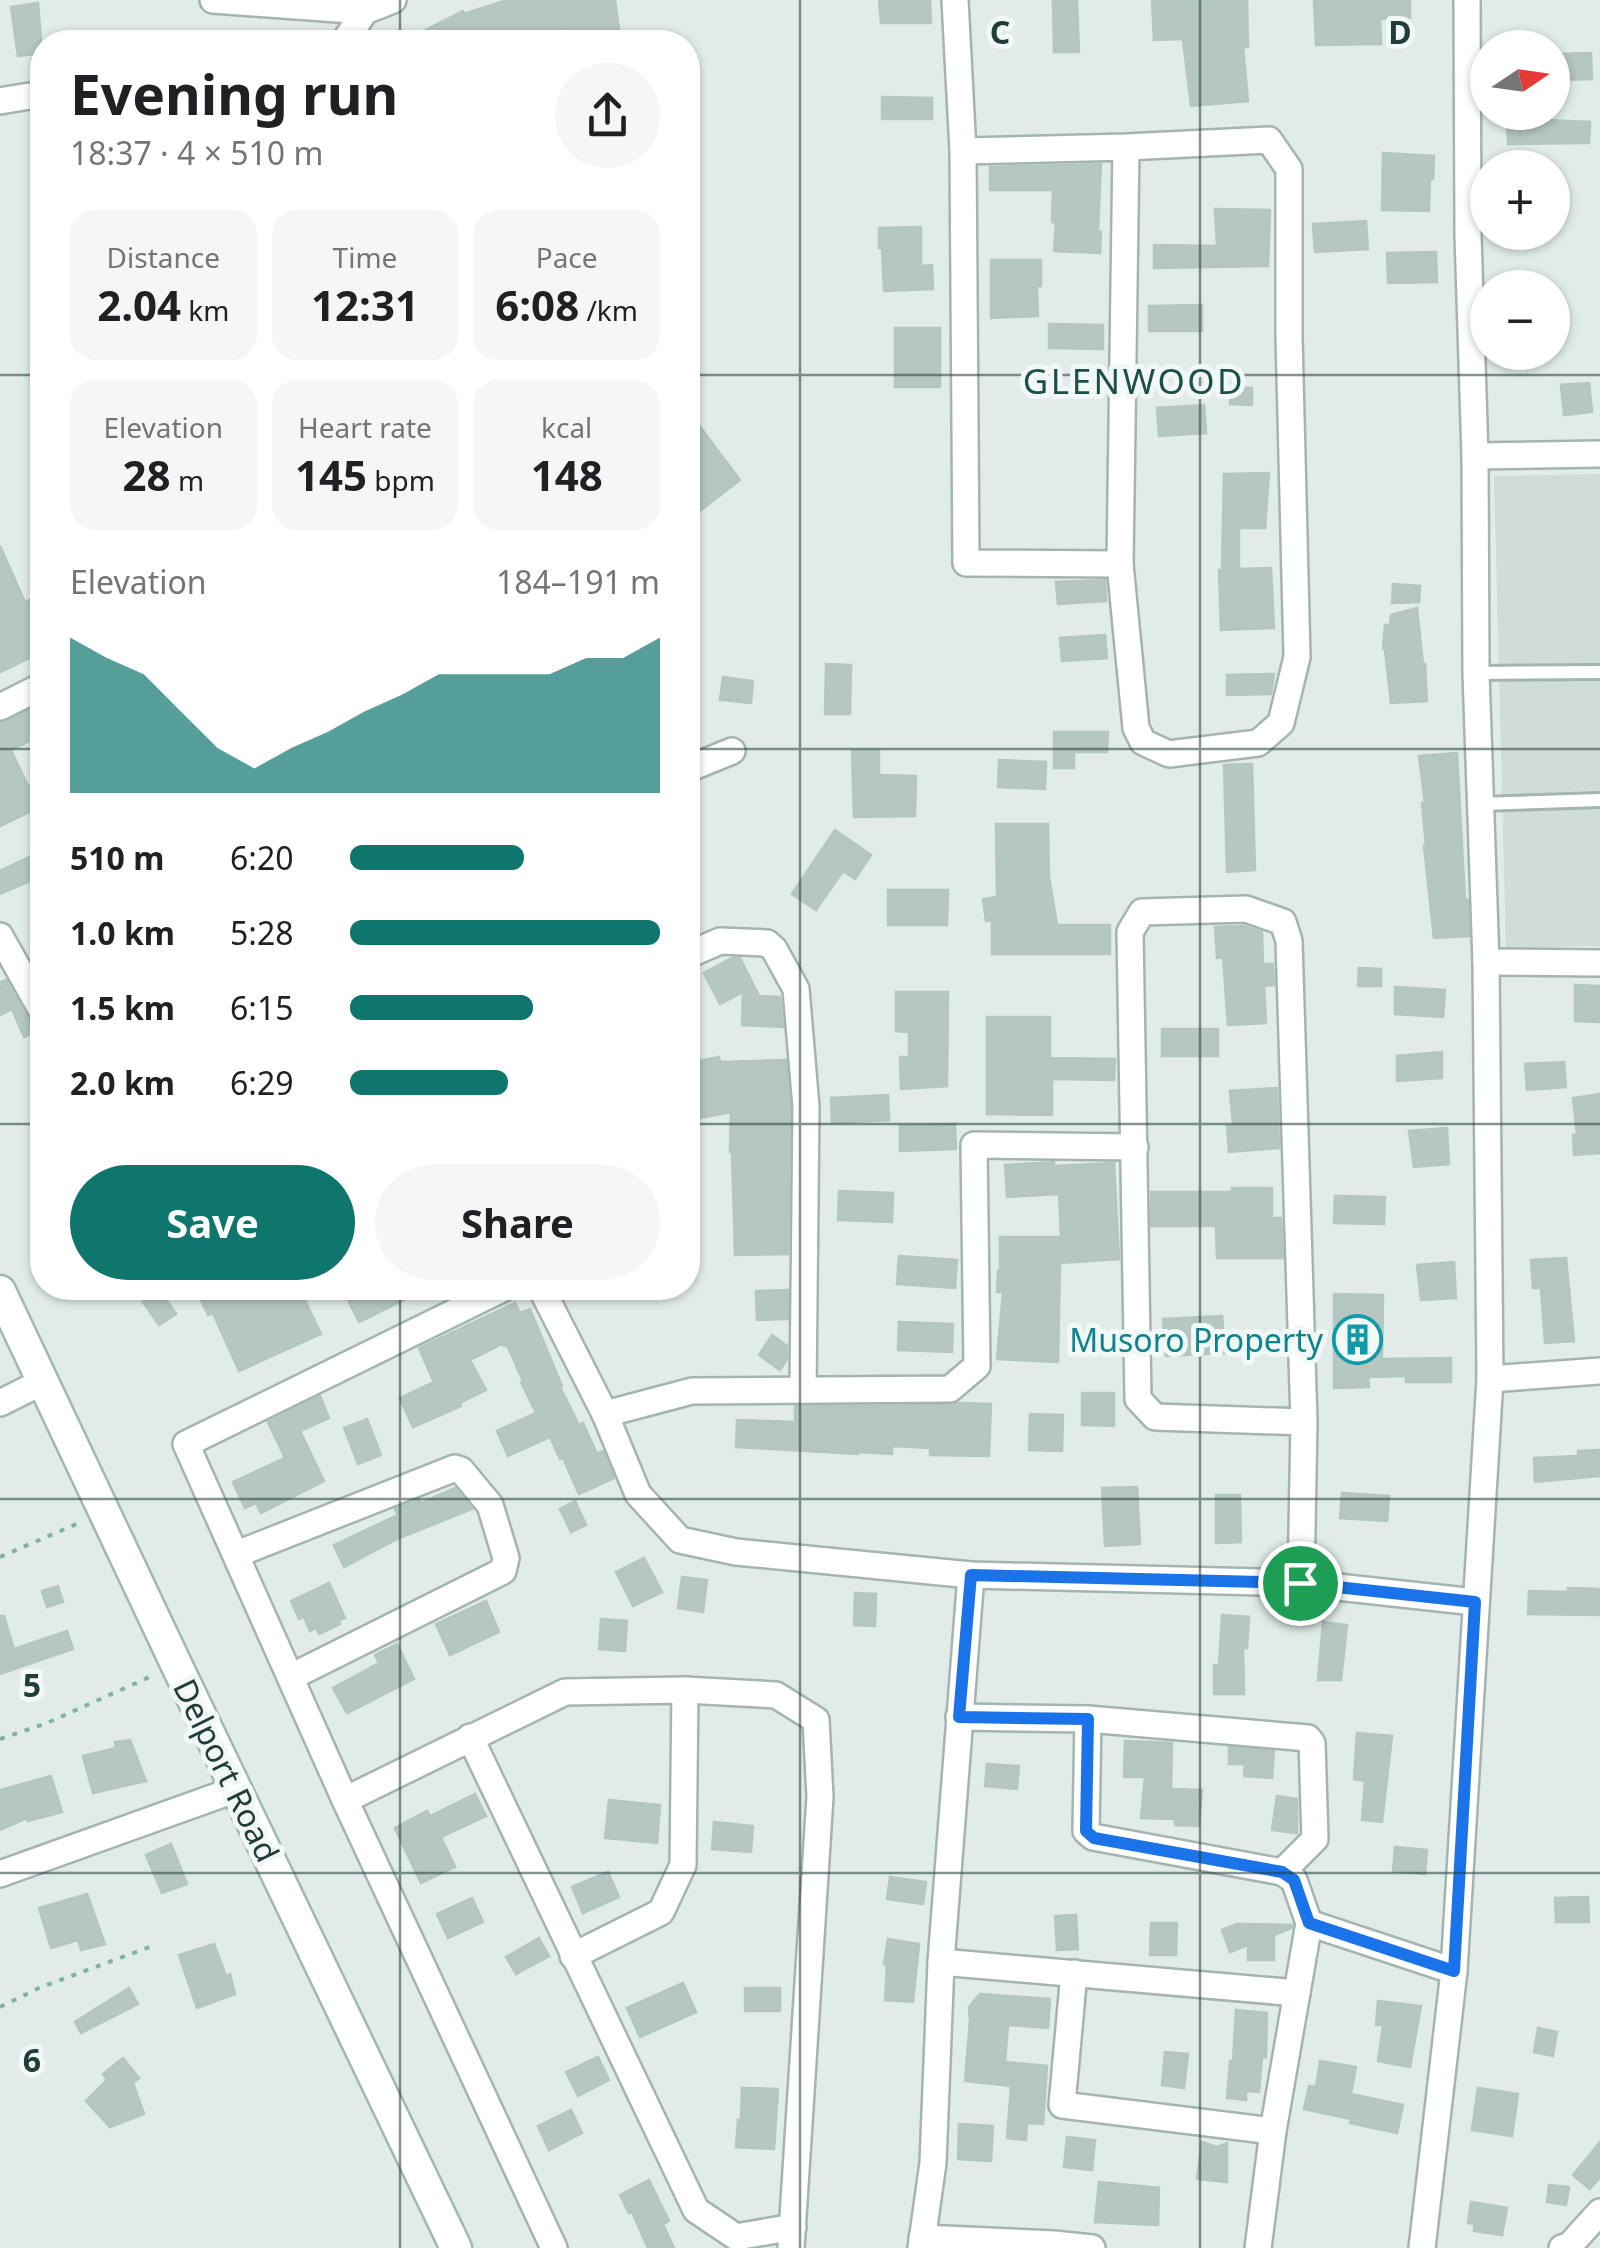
<!DOCTYPE html>
<html lang="en">
<head>
<meta charset="utf-8">
<style>
  body { margin:0; font-family:"Noto Sans",sans-serif; background:#f6f6f6; color:#202124; height:100vh; display:flex; flex-direction:column; font-size:38px; white-space:nowrap }
  * { box-sizing:border-box; margin:0 }
  p { font-size:32px; color:#757577 }
  .icon { flex:none; width:55px; height:55px; fill:none; stroke:currentColor; stroke-width:2; stroke-linecap:round; stroke-linejoin:round }
  .map { position:relative; flex:1; overflow:hidden }
  .panel { position:absolute; left:30px; top:30px; width:670px; height:1270px; display:flex; flex-direction:column; background:#fff; border-radius:40px; box-shadow:0 2px 8px #0004 }
  .panel>* { flex:none }
  .needle { width:65px; rotate:77deg }
  .controls { position:absolute; left:1470px; top:30px; display:grid; gap:20px }
  .controls a { display:grid; place-items:center; width:100px; height:100px; border-radius:50%; background:#fff; box-shadow:0 2px 8px #0004; font-size:50px }
  .pin { position:absolute; display:grid; place-items:center; width:85px; height:85px; color:#fff; margin:-42px; border:5px solid #fff; border-radius:50%; box-shadow:0 2px 10px #0007 }
  .round { display:grid; place-items:center; flex:none; width:105px; height:105px; border-radius:52px; background:#f6f6f6 }
  .headline { display:flex; align-items:center; justify-content:space-between; height:170px; padding:0 40px }
  h1 { font-size:55px; font-weight:700; line-height:75px }
  .figures { display:grid; grid-template-columns:repeat(3,1fr); gap:15px; height:170px; padding:10px 40px }
  .figures div { display:grid; align-content:center; border-radius:25px; background:#f6f6f6; text-align:center }
  .figures b { font-size:42px; font-weight:700 }
  .figures small { font-size:28px; font-weight:400 }
  .figures p { font-size:28px }
  .chart { height:280px; padding:20px 40px }
  .chart p { display:flex; justify-content:space-between }
  .chart svg { width:100%; height:180px; margin-top:10px; fill:#0f766e; opacity:.7 }
  .primary-button { display:flex; gap:20px; margin-top:auto; padding:20px 40px }
  .primary-button a { flex:1; height:115px; border-radius:60px; background:#0f766e; color:#fff; font-size:40px; font-weight:700; line-height:115px; text-align:center }
  .primary-button a+a { background:#f6f6f6; color:#202124 }
  ul { padding:0 40px; list-style:none; font-size:32px }
  li { display:grid; grid-template-columns:160px 120px 1fr; align-items:center; height:75px }
  li i { height:25px; border-radius:12px; background:#0f766e }
  .map>svg:first-child { display:block }
</style>
</head>
<body>
<div class="map">
<svg width="1600" height="2248" viewBox="0 0 1600 2248">
  <rect width="100%" height="100%" fill="#e1ece8"/>
  <path fill="#cfdcd7" d="M1600,474V946L1506,948L1494,476Z"/>
  <g fill="#b6c7c2" stroke="#b3c6c0" stroke-width="2.5">
    <path d="M507,0H615L619,30L567,37L566,30L528,42H402L463,11L464,14Z"/>
    <path d="M879,0H930L931,23H881Z"/>
    <path d="M1053,0H1077L1079,52H1054Z"/>
    <path d="M1152,0H1247L1248,47H1243L1248,101L1191,106L1183,39L1154,40Z"/>
    <path d="M1314,0H1410V18L1380,19L1381,44L1316,45Z"/>
    <path d="M38,3L42,53L18,56L11,7Z"/>
    <path d="M1591,53L1592,79L1558,80L1557,54Z"/>
    <path d="M882,97L932,98V119H882Z"/>
    <path d="M1545,120L1590,122L1589,143L1508,144L1507,121Z"/>
    <path d="M1383,153L1434,156L1433,179H1430L1429,211L1382,210Z"/>
    <path d="M1101,164L1098,231L1101,232L1100,253L1054,251L1056,223L1052,222L1053,190H990V167Z"/>
    <path d="M1215,209L1270,210L1268,266L1154,268V245L1217,246Z"/>
    <path d="M1366,221L1368,249L1315,252L1313,224Z"/>
    <path d="M921,227V266L932,265L933,289L884,291L882,248H879V228Z"/>
    <path d="M1436,252L1437,282L1388,283L1387,253Z"/>
    <path d="M991,260H1041V286H1037L1038,316L991,318Z"/>
    <path d="M1202,305V331H1149V306Z"/>
    <path d="M1049,324L1103,325V349L1049,348Z"/>
    <rect x="895" y="328" width="45" height="59"/>
    <path d="M1589,383L1592,412L1564,415L1561,385Z"/>
    <path d="M1231,387L1252,388V405L1230,404Z"/>
    <path d="M1204,405L1206,433L1159,436L1157,408Z"/>
    <path d="M698,424L740,480L688,520V433Z"/>
    <path d="M1269,473L1265,528H1239V569L1271,568L1274,628L1221,630L1219,570H1222L1224,474Z"/>
    <path d="M0,546L25,602L42,593V626L33,631L42,652L0,672Z"/>
    <path d="M1105,580L1106,601L1058,604L1056,582Z"/>
    <path d="M1393,584L1420,586L1419,602L1392,603Z"/>
    <path d="M1417,608L1423,665L1425,664L1427,701L1391,703L1385,649H1383L1385,625H1390L1391,615Z"/>
    <path d="M1105,635L1107,658L1062,661L1060,638Z"/>
    <path d="M826,664L851,665L850,714H825Z"/>
    <path d="M1274,674L1271,694L1227,695V675Z"/>
    <path d="M723,677L753,681L751,703L720,700Z"/>
    <path d="M42,704V735L11,750L28,786L42,779V806L0,826V723Z"/>
    <path d="M1054,732H1108L1107,752H1074V768H1054Z"/>
    <path d="M852,751H879V775L916,776L915,816L854,817Z"/>
    <path d="M1457,753L1465,900H1468L1469,936L1434,938L1424,846H1426L1422,803H1425L1419,756Z"/>
    <path d="M999,760L1046,762L1045,789L998,787Z"/>
    <path d="M1252,764L1255,870L1227,872L1224,765Z"/>
    <path d="M996,824H1048L1049,877L1057,925H1110V954H992V920L986,921L983,899L997,897Z"/>
    <path d="M835,830L871,855L855,879L843,871L816,910L792,894Z"/>
    <path d="M42,851V876L0,894V871Z"/>
    <path d="M888,890H948L947,925H888Z"/>
    <path d="M1244,926L1262,932L1263,964H1273L1274,985L1264,986L1266,1023L1228,1025L1223,957L1217,958L1215,927Z"/>
    <path d="M732,958H740L759,996L780,997L783,1027L742,1025L743,992L720,1004L704,973Z"/>
    <path d="M1359,968L1381,969V986H1358Z"/>
    <path d="M6,980L28,1019L39,1030L24,1037L12,1009L0,1015V987L2,986L1,982Z"/>
    <path d="M1575,985L1600,986V1022L1575,1021Z"/>
    <path d="M1395,987L1445,990L1443,1017L1395,1014Z"/>
    <path d="M896,992H948L947,1086L901,1089L900,1057H909V1032L896,1031Z"/>
    <path d="M987,1017H1050V1058L1115,1059L1114,1080L1052,1079V1115L987,1114Z"/>
    <rect x="1162" y="1029" width="56" height="27"/>
    <path d="M1442,1052V1078L1397,1081V1056Z"/>
    <path d="M719,1057L720,1062L786,1060L790,1108L788,1254L735,1255L732,1152H730L731,1112L700,1118L689,1063Z"/>
    <path d="M1564,1062L1566,1087L1527,1090L1525,1064Z"/>
    <path d="M1277,1088L1279,1148L1229,1152L1227,1126H1233L1230,1091Z"/>
    <path d="M1600,1094V1153L1574,1155L1573,1135H1577L1573,1098Z"/>
    <path d="M888,1095L889,1120L832,1123L831,1098Z"/>
    <path d="M955,1124L956,1149L900,1151V1126Z"/>
    <path d="M1447,1128L1449,1164L1414,1167L1409,1131Z"/>
    <path d="M1054,1162V1166L1114,1163L1119,1259L1060,1263L1058,1362L997,1359L1003,1292H997L998,1271H1000V1237H1061L1059,1194L1007,1197L1005,1165Z"/>
    <path d="M1232,1188H1272V1218H1281L1283,1258H1217L1216,1226H1151V1192H1232Z"/>
    <path d="M839,1191L893,1193L892,1222L838,1220Z"/>
    <path d="M1335,1196L1385,1197L1384,1224L1334,1223Z"/>
    <path d="M899,1256L957,1260L955,1288L897,1284Z"/>
    <path d="M1566,1258L1574,1341L1545,1343L1541,1288H1533L1531,1260Z"/>
    <path d="M1454,1262L1456,1298L1421,1300L1417,1265Z"/>
    <path d="M195,1288H260L266,1300L293,1288H299L321,1334L239,1371L213,1313L208,1315Z"/>
    <path d="M342,1288H428L359,1322Z"/>
    <path d="M788,1290V1319L757,1320L756,1291Z"/>
    <path d="M160,1291L176,1314L159,1325L143,1302Z"/>
    <path d="M1334,1294L1383,1295L1382,1359L1451,1358V1382H1406V1376L1368,1377L1369,1387L1334,1388Z"/>
    <path d="M515,1303L520,1313L530,1309L562,1386L560,1387L579,1425L583,1423L597,1454L603,1451L614,1478L579,1494L563,1458L560,1459L550,1437L508,1456L497,1431L536,1413L521,1382L523,1381L507,1345L504,1346L502,1344L470,1360L486,1390L460,1403L461,1406L413,1427L400,1398L434,1382L419,1348Z"/>
    <path d="M1222,1316L1225,1353L1166,1356L1163,1319Z"/>
    <path d="M899,1322L953,1324L952,1352L898,1350Z"/>
    <path d="M772,1335L787,1346V1359L780,1370L759,1355Z"/>
    <path d="M1082,1393H1114V1426L1082,1425Z"/>
    <path d="M320,1396L329,1418L300,1431L324,1481L261,1513L256,1503L245,1508L233,1482L285,1458L268,1422Z"/>
    <path d="M958,1403L991,1404L989,1456L930,1455V1448L892,1446V1454L858,1452V1454L736,1447L737,1420L795,1422V1406L950,1405Z"/>
    <path d="M1030,1414L1063,1415L1062,1451L1029,1450Z"/>
    <path d="M367,1419L381,1455L358,1464L344,1428Z"/>
    <path d="M1600,1450V1476L1535,1482L1534,1458L1578,1456V1451Z"/>
    <path d="M1137,1487L1140,1544L1105,1546L1102,1488Z"/>
    <path d="M455,1488L472,1509L397,1539L344,1567L334,1545L398,1515L395,1509L419,1500L421,1503Z"/>
    <path d="M1342,1493L1389,1496L1387,1521L1340,1518Z"/>
    <path d="M1216,1495H1240L1241,1542L1216,1543Z"/>
    <path d="M575,1501L586,1525L571,1532L560,1509Z"/>
    <path d="M644,1558L662,1592L633,1606L616,1572Z"/>
    <path d="M682,1577L707,1580L703,1612L678,1608Z"/>
    <path d="M329,1583L345,1618L339,1620L340,1624L319,1634L316,1628L310,1631L304,1617L299,1619L291,1601Z"/>
    <path d="M58,1586L63,1602L47,1607L42,1591Z"/>
    <path d="M1568,1588L1600,1589V1615L1528,1614L1529,1591L1568,1592Z"/>
    <path d="M855,1593L876,1594L875,1626L854,1625Z"/>
    <path d="M486,1601L499,1632L450,1655L436,1624Z"/>
    <path d="M1222,1615L1249,1617L1247,1648H1243L1244,1694H1214V1665H1219Z"/>
    <path d="M0,1616H4L14,1649L67,1631L73,1649L0,1674Z"/>
    <path d="M601,1619L627,1621L625,1651L599,1649Z"/>
    <path d="M1323,1622L1347,1625L1341,1680H1318Z"/>
    <path d="M397,1644L414,1679L347,1713L333,1688L379,1663L375,1655Z"/>
    <path d="M1357,1733L1392,1736L1382,1822L1362,1820L1365,1781L1354,1779Z"/>
    <path d="M130,1740L146,1781L93,1793L83,1756L116,1748L115,1742Z"/>
    <path d="M1125,1741L1172,1743L1171,1789L1202,1790L1199,1826L1175,1825V1819L1141,1818L1145,1777H1124Z"/>
    <path d="M1229,1747L1274,1751L1272,1778L1244,1776L1245,1764H1229Z"/>
    <path d="M987,1764L1019,1766L1017,1789L985,1786Z"/>
    <path d="M51,1776L62,1812L28,1821L27,1818L0,1830V1790Z"/>
    <path d="M475,1794L486,1816L441,1837L455,1867L421,1883L395,1828L427,1811L430,1816Z"/>
    <path d="M1277,1796L1297,1799V1833L1272,1830Z"/>
    <path d="M609,1800L660,1805L657,1843L605,1838Z"/>
    <path d="M714,1822L753,1826L751,1852L712,1849Z"/>
    <path d="M171,1844L187,1884L162,1893L146,1855Z"/>
    <path d="M1395,1847L1427,1850L1425,1874L1393,1871Z"/>
    <path d="M608,1872L619,1897L583,1913L572,1887Z"/>
    <path d="M890,1877L926,1882L923,1904L887,1899Z"/>
    <path d="M87,1894L105,1944L81,1950L78,1940L51,1948L39,1908Z"/>
    <path d="M1588,1897L1589,1922H1556L1555,1898Z"/>
    <path d="M472,1898L483,1922L448,1938L437,1914Z"/>
    <path d="M1076,1915L1078,1949L1057,1950L1055,1916Z"/>
    <path d="M1151,1923H1177L1176,1955H1150Z"/>
    <path d="M1237,1924H1239L1292,1925V1928L1274,1935V1960H1248V1945L1230,1952L1222,1930Z"/>
    <path d="M539,1938L549,1956L516,1974L506,1957Z"/>
    <path d="M888,1939L919,1944L913,2002L885,2000L887,1965L884,1964Z"/>
    <path d="M214,1944L226,1976L230,1974L235,1994L197,2008L179,1955Z"/>
    <path d="M683,1983L696,2012L640,2037L627,2008Z"/>
    <path d="M129,1988L138,2004L81,2033L75,2022Z"/>
    <rect x="745" y="1988" width="35" height="23"/>
    <path d="M980,1994L1050,1999L1048,2028L1008,2025L1005,2062L1047,2066L1043,2124L1027,2123L1026,2140L1007,2138L1011,2086L965,2081L970,2021L969,2007Z"/>
    <path d="M1378,2001L1421,2006L1410,2067L1378,2061L1383,2025H1376Z"/>
    <path d="M1236,2010L1267,2013L1266,2057H1262L1259,2092L1246,2091V2100L1227,2098L1230,2061H1233Z"/>
    <path d="M1538,2028L1557,2032L1553,2056L1534,2052Z"/>
    <path d="M1165,2052L1188,2054L1184,2088L1162,2085Z"/>
    <path d="M598,2057L609,2080L578,2096L566,2072Z"/>
    <path d="M123,2058L139,2078L133,2083L144,2114L110,2127L86,2101L107,2080L103,2074Z"/>
    <path d="M1320,2061L1356,2067L1351,2094L1403,2105L1397,2133L1350,2123L1351,2119L1304,2109L1309,2086L1316,2087Z"/>
    <path d="M742,2088L778,2089L774,2149L736,2147L738,2120H741Z"/>
    <path d="M1478,2088L1518,2094L1512,2136L1472,2130Z"/>
    <path d="M571,2110L582,2133L549,2150L538,2126Z"/>
    <path d="M959,2124L993,2126L991,2161L958,2159Z"/>
    <path d="M1067,2137L1095,2140L1092,2170L1064,2167Z"/>
    <path d="M1202,2142L1217,2147L1227,2143V2182L1197,2179Z"/>
    <path d="M1600,2142V2177L1590,2189L1573,2175Z"/>
    <path d="M649,2180L669,2221L663,2224L674,2248H648L632,2212L629,2213L620,2195Z"/>
    <path d="M1099,2182L1159,2188L1158,2225L1095,2222Z"/>
    <path d="M1549,2185L1569,2187L1566,2205L1547,2202Z"/>
    <path d="M1471,2202L1507,2208L1502,2235L1474,2231L1475,2224L1468,2223Z"/>
  </g>
  <g fill="none" stroke-linecap="round" stroke-linejoin="round">
    <defs>
      <g id="service">
        <path d="M1476,673L1600,672"/>
        <path d="M1480,804L1600,800"/>
      </g>
      <g id="minor">
        <path d="M213,0L365,11"/>
        <path d="M955,0L963,151L966,563L1120,564"/>
        <path d="M344,42L365,11L393,0"/>
        <path d="M0,101L42,94"/>
        <path d="M963,151L1126,147L1269,140L1289,169V337L1297,657L1281,723L1258,743L1169,754L1143,742L1136,728L1120,564L1126,147"/>
        <path d="M1475,456L1600,454"/>
        <path d="M0,707L42,686"/>
        <path d="M688,769L732,751"/>
        <path d="M0,936L42,1011"/>
        <path d="M688,955L720,941L767,943L774,949L796,989L806,1107L803,1390"/>
        <path d="M1486,962L1600,963"/>
        <path d="M504,1288L186,1444L345,1800L554,2248"/>
        <path d="M541,1288L605,1414L638,1494L680,1540L736,1552L971,1575L1301,1583L1475,1602"/>
        <path d="M1490,1379L1600,1371"/>
        <path d="M0,1403L44,1381"/>
        <path d="M605,1414L692,1391L950,1389L977,1366L974,1145L1135,1147"/>
        <path d="M237,1554L455,1468L461,1470L490,1505L506,1558L503,1571L291,1677"/>
        <path d="M1301,1583L1304,1422L1289,941L1283,922L1246,909L1142,912L1130,932L1138,1399L1155,1417L1304,1422"/>
        <path d="M959,1717L1088,1719L1308,1738L1312,1743L1315,1839L1282,1872"/>
        <path d="M1088,1719L1086,1831L1093,1837L1282,1872L1294,1880L1309,1923L1273,2131L1258,2248"/>
        <path d="M470,1737L696,2210L736,2237L793,2227"/>
        <path d="M345,1800L565,1692L685,1690L776,1695L816,1720L820,1797L791,2248"/>
        <path d="M0,1874L237,1789"/>
        <path d="M1309,1923L1454,1971"/>
        <path d="M573,1956L661,1912L683,1865L685,1690"/>
        <path d="M941,1962L1297,1993"/>
        <path d="M1074,1973L1062,2105L1273,2131"/>
        <path d="M922,2238L1054,2244L1092,2248"/>
        <path d="M921,2248L933,2163L941,1962L971,1575"/>
        <path d="M1422,2248L1454,1971L1490,1379L1486,962L1476,673L1475,456L1468,235L1467,0"/>
        <path d="M1562,2248L1570,2245L1600,2212"/>
      </g>
      <path id="secondary" d="M0,1291L176,1664L456,2248"/>
    </defs>
    <use href="#service" stroke="#a4b4b0" stroke-width="18"/>
    <use href="#minor" stroke="#a4b4b0" stroke-width="30"/>
    <use href="#secondary" stroke="#9fb8b2" stroke-width="35"/>
    <g stroke="#80b0a7" stroke-width="4" stroke-dasharray="5 8" stroke-linecap="butt">
      <path d="M0,1557L81,1522"/>
      <path d="M0,1739L47,1723L154,1675"/>
      <path d="M0,2007L39,1988L152,1946"/>
    </g>
    <use href="#service" stroke="#fff" stroke-width="12"/>
    <use href="#minor" stroke="#fff" stroke-width="25"/>
    <use href="#secondary" stroke="#fff" stroke-width="30"/>
  </g>
  <g fill="none" stroke-linecap="round" stroke-linejoin="round">
    <defs>
      <path id="route" d="M971,1575L1300,1583L1475,1602L1454,1971L1309,1923L1294,1880L1282,1872L1094,1838L1086,1831L1088,1719L959,1717Z"/>
    </defs>
    <use href="#route" stroke="#fff" stroke-width="20"/>
    <use href="#route" stroke="#1a73e8" stroke-width="12"/>
  </g>
  <path fill="none" stroke="#213d39" stroke-width="2.5" stroke-opacity="0.55" d="M400,0V42M800,0V2248M1200,0V2248M0,375H42M688,375H1600M0,749H42M688,749H1600M0,1124H42M688,1124H1600M400,1288V2248M0,1499H1600M0,1873H1600"/>
  <defs>
    <symbol id="building-ring" viewBox="-11 -11 22 22"><circle r="9.5" fill="#f1f8f6" stroke="#0f9aa8" stroke-width="1.5"/><path d="M-4-6H4V6H1V3H-1V6H-4ZM-2.5-4.3h1.7v1.8h-1.7ZM.8-4.3h1.7v1.8H.8ZM-2.5-1h1.7V.8h-1.7ZM.8-1h1.7V.8H.8Z" fill="#0f9aa8"/></symbol>
  </defs>
  <g fill-rule="evenodd">
    <use href="#building-ring" x="1330" y="1312" width="55" height="55"/>
  </g>
  <g text-anchor="middle" dominant-baseline="central" stroke-width="10" stroke-linejoin="round" paint-order="stroke">
    <g font-size="32" fill="#0d838f" stroke="#f1f8f6" text-anchor="end">
      <text x="1323" y="1339">Musoro Property</text>
    </g>
    <g font-size="32" fill="#213d39" stroke="#f1f8f6">
      <text transform="translate(227 1770) rotate(64)">Delport Road</text>
    </g>
    <g font-size="35" letter-spacing="2.5" fill="#1c4f49" stroke="#f1f8f6">
      <text x="1134" y="380">GLENWOOD</text>
    </g>
  </g>
  <g font-size="32" text-anchor="middle" font-weight="bold" fill="#213d39" stroke="#f1f8f6" stroke-width="10" stroke-linejoin="round" paint-order="stroke">
    <text x="1000" y="44">C</text>
    <text x="1400" y="44">D</text>
    <text x="32" y="1697">5</text>
    <text x="32" y="2072">6</text>
  </g>
</svg>
<div class="controls">
<a><svg class="needle" viewBox="-14 -14 28 28"><path d="M0-13l5 13h-10z" fill="#e53935"/><path d="M0 13l5-13h-10z" fill="#757577"/></svg></a>
<a>+</a>
<a>−</a>
</div>
<div class="pin" style="left:1300px;top:1583px;background:#1e9e55"><svg class="icon" aria-label="arrive" viewBox="0 0 24 24"><path d="M6 21V4h12l-3 4 3 4H6"/></svg></div>
<section class="panel">
<div class="headline"><div><h1>Evening run</h1><p>18:37 · 4 × 510 m</p></div><a class="round"><svg class="icon" aria-label="share" viewBox="0 0 24 24"><path d="M12 15V3M7 8l5-5 5 5M5 13v7h14v-7"/></svg></a></div>
<div class="figures">
<div><p>Distance</p><b>2.04<small> km</small></b></div>
<div><p>Time</p><b>12:31</b></div>
<div><p>Pace</p><b>6:08<small> /km</small></b></div>
</div>
<div class="figures">
<div><p>Elevation</p><b>28<small> m</small></b></div>
<div><p>Heart rate</p><b>145<small> bpm</small></b></div>
<div><p>kcal</p><b>148</b></div>
</div>
<div class="chart"><p><span>Elevation</span>184–191 m</p>
<svg viewBox="0 0 160 44" preserveAspectRatio="none"><path d="M0 44V6L10 11L20 15L30 24L40 33L50 38L60 33L70 29L80 24L90 20L100 15L110 15L120 15L130 15L140 11L150 11L160 6V44z"/></svg>
</div>
<ul>
<li><b>510 m</b>6:20<i style="width:56%"></i></li>
<li><b>1.0 km</b>5:28<i style="width:100%"></i></li>
<li><b>1.5 km</b>6:15<i style="width:59%"></i></li>
<li><b>2.0 km</b>6:29<i style="width:51%"></i></li>
</ul>
<div class="primary-button"><a>Save</a><a>Share</a></div>
</section>
</div>
</body>
</html>
